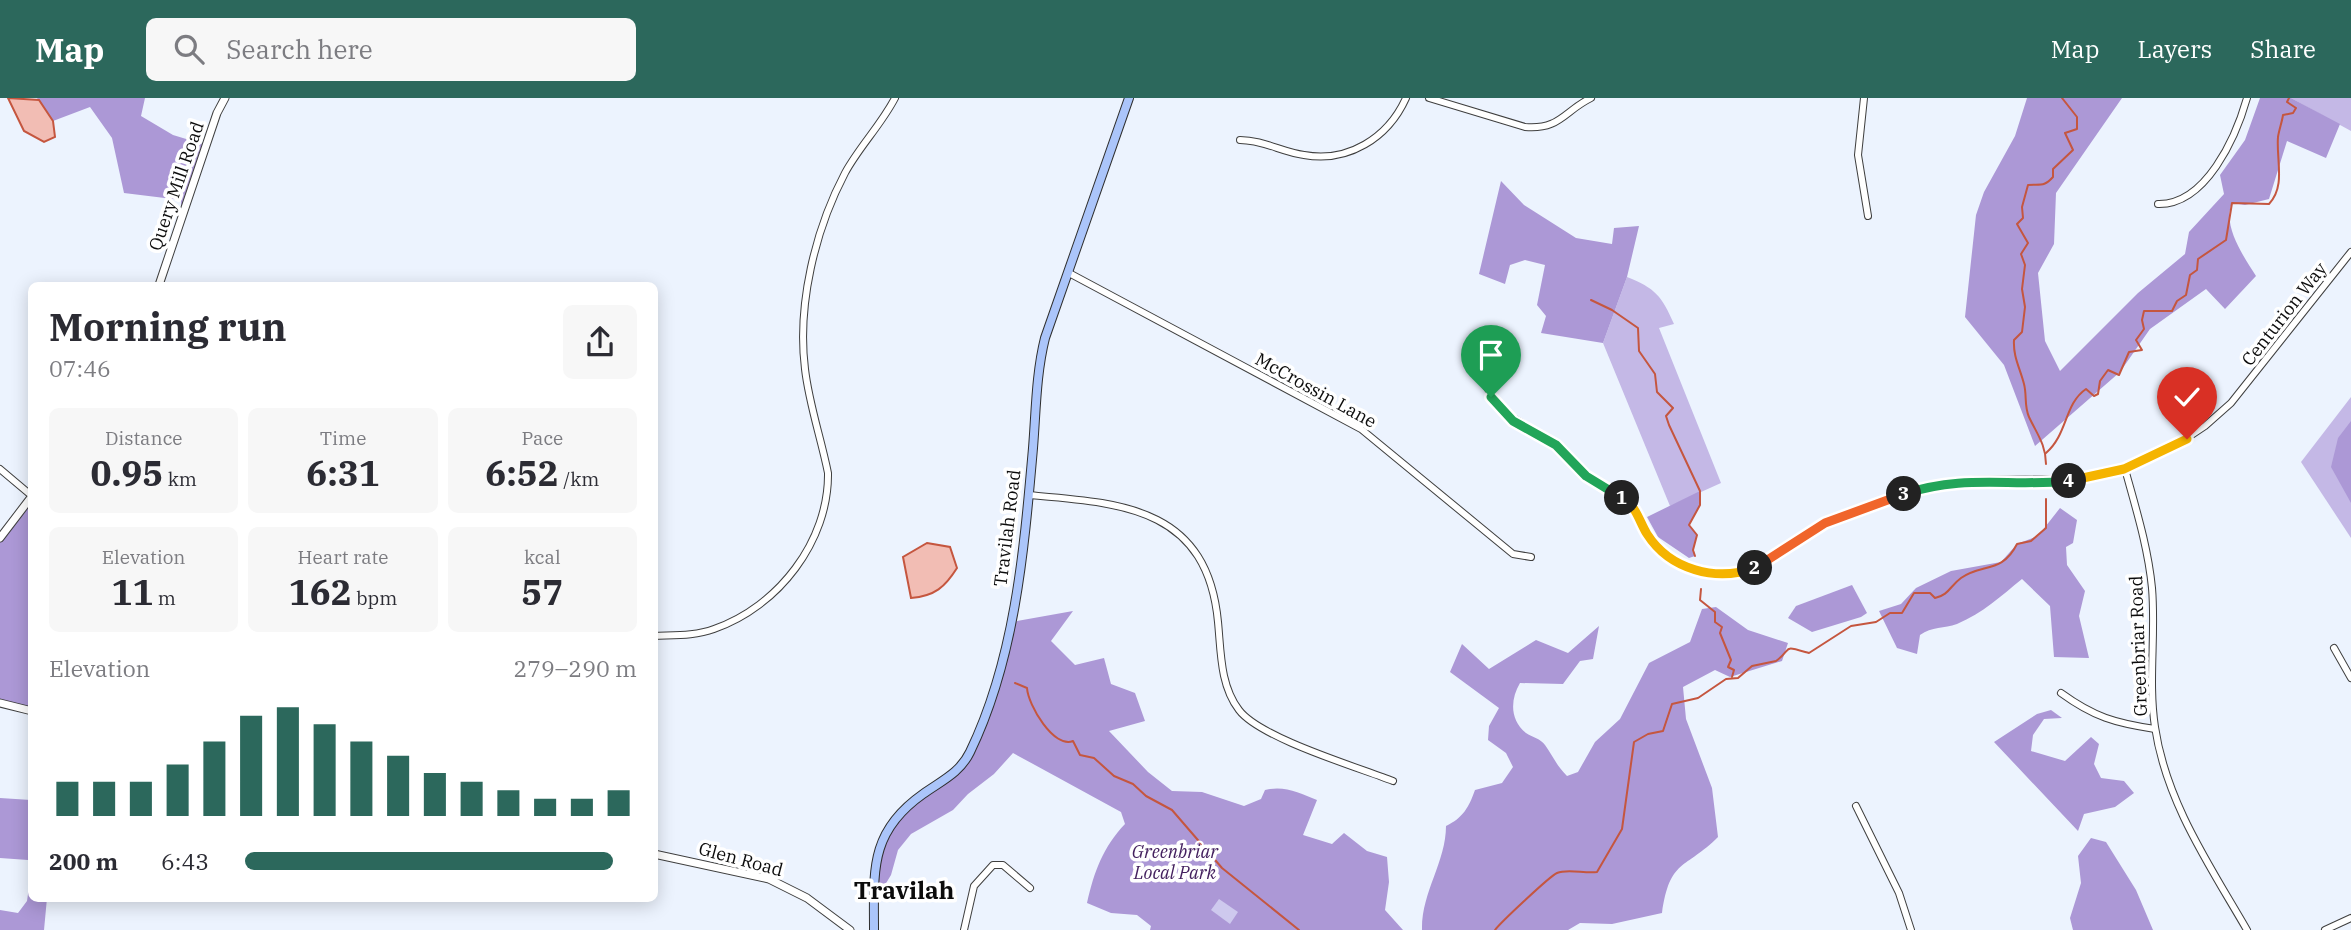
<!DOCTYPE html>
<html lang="en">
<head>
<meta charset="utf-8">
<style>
  body { margin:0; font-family:"IBM Plex Serif",serif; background:#f7f7f7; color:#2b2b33; height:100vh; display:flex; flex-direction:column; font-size:26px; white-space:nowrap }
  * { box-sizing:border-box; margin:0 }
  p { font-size:23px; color:#7c7c81 }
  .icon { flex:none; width:38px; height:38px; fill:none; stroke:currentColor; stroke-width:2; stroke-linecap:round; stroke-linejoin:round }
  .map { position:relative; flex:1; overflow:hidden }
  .sheet { position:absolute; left:28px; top:184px; width:630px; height:620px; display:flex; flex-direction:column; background:#fff; border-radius:10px; box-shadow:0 4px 18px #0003 }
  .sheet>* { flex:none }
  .pin { position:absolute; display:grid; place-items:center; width:60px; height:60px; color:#fff; margin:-72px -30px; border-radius:50% 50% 50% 0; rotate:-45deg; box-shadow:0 0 7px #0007 }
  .pin .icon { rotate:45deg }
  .km { position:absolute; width:35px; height:35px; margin:-18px; border-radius:50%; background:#222; color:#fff; font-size:19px; line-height:35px; text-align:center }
  .round { display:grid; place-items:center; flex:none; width:74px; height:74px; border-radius:10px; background:#f7f7f7 }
  .headline { display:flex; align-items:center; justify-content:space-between; height:119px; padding:0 21px }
  h1 { font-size:38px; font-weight:700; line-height:52px }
  .stats { display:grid; grid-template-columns:repeat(3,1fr); gap:10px; height:119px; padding:7px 21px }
  .stats div { display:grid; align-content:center; border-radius:10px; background:#f7f7f7; text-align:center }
  .stats b { font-size:35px; font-weight:700 }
  .stats small { font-size:19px; font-weight:400 }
  .stats p { font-size:19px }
  .chart { height:196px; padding:14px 21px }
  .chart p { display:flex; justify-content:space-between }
  .chart svg { width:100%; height:126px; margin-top:7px; stroke:#2c685c; stroke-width:6 }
  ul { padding:0 21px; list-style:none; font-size:23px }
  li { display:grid; grid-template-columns:112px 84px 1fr; align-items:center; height:52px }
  li i { height:18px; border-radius:9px; background:#2c685c }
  header { display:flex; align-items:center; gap:42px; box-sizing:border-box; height:98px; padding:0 35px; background:#2c685c; color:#fff }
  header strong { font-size:33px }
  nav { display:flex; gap:38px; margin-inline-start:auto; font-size:24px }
  .search { width:490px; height:63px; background:#f7f7f7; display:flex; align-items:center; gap:18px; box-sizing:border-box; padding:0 24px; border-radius:10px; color:#7c7c81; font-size:26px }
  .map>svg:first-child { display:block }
</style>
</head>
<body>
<header>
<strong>Map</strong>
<div class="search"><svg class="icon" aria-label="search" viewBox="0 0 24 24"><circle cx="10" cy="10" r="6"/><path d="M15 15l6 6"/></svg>Search here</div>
<nav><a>Map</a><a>Layers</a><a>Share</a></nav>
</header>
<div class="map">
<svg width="2351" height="832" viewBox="0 0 2351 832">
  <rect width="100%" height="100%" fill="#ecf3fe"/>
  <g fill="#c4b8e6">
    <path d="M2291,0H2351V33Z"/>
    <path d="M1627,179C1655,190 1662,198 1674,226L1659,230L1721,385L1670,408L1603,245Z"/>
    <path d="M2351,299V440L2301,364Z"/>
  </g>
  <g fill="#ac98d6">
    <path d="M37,0H145L141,18L173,37L206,47L181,123V102L124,95L112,40L90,9L53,23Z"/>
    <path d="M2027,0H2122L2056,95L2054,146L2038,175L2045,243L2060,273L2138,195L2185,156L2189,134L2224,96L2220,77L2245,42L2260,0H2291L2340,26L2326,60L2287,43L2269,101L2245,107L2232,105C2222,128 2244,159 2256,178L2225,211L2206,191L2150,231L2120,274L2035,348L2004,267L1965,219L1976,117L1984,94L2015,38Z"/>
    <path d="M1501,83L1524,107L1576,140L1612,146L1614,130L1639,128L1627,179L1603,245L1541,235L1546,218L1537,207L1545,167L1525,162L1510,167L1505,186L1479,176Z"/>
    <path d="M2351,323V405L2331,369L2338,340Z"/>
    <path d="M1700,393V407L1689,427L1697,437L1693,452L1695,458L1689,460L1658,439L1647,419Z"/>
    <path d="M31,398V613L0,605V440Z"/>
    <path d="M2060,410L2077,422L2073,445L2066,449L2067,467L2085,493L2079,518L2089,560L2054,559L2050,508L2022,481C2001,498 1983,515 1957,526C1944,531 1932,528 1920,537L1917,556L1897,550L1879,513L1901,506L1916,490L1951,473L2001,464L2017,446L2038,438Z"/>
    <path d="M1852,487L1867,515L1861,519L1812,534L1788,520L1796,508Z"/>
    <path d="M1716,509L1748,532L1788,545L1782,563L1730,579L1715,572L1683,589L1686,621L1712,690L1718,739C1685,772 1670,760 1662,815L1612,826L1580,825L1568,832H1422C1421,795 1446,764 1446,728C1463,720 1469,709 1475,692L1502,685L1513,669L1506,655L1488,642L1489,628L1499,610L1450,574L1462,546L1489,571L1536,542L1568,555L1599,528L1593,561L1580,563L1563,586L1520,585C1510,602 1510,622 1526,635C1532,639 1541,641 1545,647C1553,658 1556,667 1567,678L1578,674L1595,644L1620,621L1649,565L1690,544L1702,511Z"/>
    <path d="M1073,513L1051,543L1075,567L1104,560L1111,586L1135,595L1145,623L1109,633L1148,674L1172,693L1202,694L1244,708L1261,701L1265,692C1284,687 1300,695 1317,702L1303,737L1332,746L1344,735L1367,753L1387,759L1389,784L1385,812L1403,832H1150L1151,828L1137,817L1111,815L1087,805C1094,774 1103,749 1125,726L1121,714L1013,655L994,676L968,696L953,712L911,736L898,752L891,777L874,805L879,746L909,707L968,658L1010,534L1017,523Z"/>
    <path d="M2051,612L2062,620L2044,621L2033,637L2031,653L2065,663L2091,639L2099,646L2094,666L2101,680L2124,683L2134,695L2115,709L2084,716L2078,733L1994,644L2037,616Z"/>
    <path d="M0,700L31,702V759L28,762L0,760Z"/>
    <path d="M2091,740L2106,744L2136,792L2153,832H2073L2070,820L2081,785L2078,758Z"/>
    <path d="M31,775L32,800H47L44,832H0V812L18,815L27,803Z"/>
  </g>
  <path fill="#cec9ee" d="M1219,801L1238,814L1230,826L1211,812Z"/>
  <g fill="#f2bdb4" stroke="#c5563f" stroke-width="2">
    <path d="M8,0L39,2L53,23L55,39L44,44L24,33Z"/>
    <path d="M927,445L950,449L957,470C945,489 935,498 911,500L903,459Z"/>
  </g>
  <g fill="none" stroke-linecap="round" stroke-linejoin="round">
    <g stroke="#c5563f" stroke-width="2">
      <path d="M1591,202L1612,212L1638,230L1639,253L1655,276L1657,294L1673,310L1666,318L1669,327L1700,393V407L1689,427L1697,437L1693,452L1695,458"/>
      <path d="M2046,355C2068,336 2064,306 2086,291L2094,298L2098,296L2100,283L2108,272L2119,277L2129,254L2142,252L2136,242L2144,231L2142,222L2144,213H2172L2177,203L2186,197L2190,177L2197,172L2198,161L2226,142L2232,105L2269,106C2286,88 2276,62 2278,39C2279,32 2282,24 2283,17L2293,15L2296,10L2287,4L2289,0"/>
      <path d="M2046,366C2046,347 2037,336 2029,319C2024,308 2027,297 2024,286C2020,270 2013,259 2014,242L2022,234L2025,209L2022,191L2025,167L2021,156L2028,145L2017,126L2023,120L2022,109L2028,87C2041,86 2044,89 2053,79V71L2073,52L2065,35L2077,31V19L2062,0"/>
      <path d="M1701,491L1700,502L1715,514V524L1722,529L1720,535L1731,562L1728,569L1734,572L1732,579"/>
      <path d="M1015,585L1027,590C1028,607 1054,651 1073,643L1080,657L1094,660L1114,678L1133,686L1146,698L1172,712L1222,770L1299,832"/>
      <path d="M1495,832C1500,825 1550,778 1557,775C1568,770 1585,776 1597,774L1622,731L1634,644L1648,636L1663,633L1672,606L1698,600L1726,581L1738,580L1752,568L1776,563C1794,550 1780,547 1809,555L1851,528L1876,524L1890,515H1902L1914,495H1930L1935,500C1949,497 1950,488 1961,480C1982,465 2002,476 2017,446L2031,443L2046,430V401"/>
    </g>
    <defs>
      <g id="minor">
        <path d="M1429,0L1525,29C1560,32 1564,13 1591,0"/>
        <path d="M1864,0L1858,57L1868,118"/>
        <path d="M1240,42C1263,42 1282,54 1304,57C1348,65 1388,40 1406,0"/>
        <path d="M2158,106C2206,107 2236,39 2247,0"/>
        <path d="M1069,175L1361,331L1513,456L1531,459"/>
        <path d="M1483,284L1505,315L1548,341L1585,378L1631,405L1650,440L1664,456L1698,473L1740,474L1769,463L1825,425L1923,390L1969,382L2082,381L2125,371L2169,352L2205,328L2231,305L2351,154"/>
        <path d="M0,371L32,398"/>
        <path d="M2125,371C2136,411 2148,449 2152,490C2156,537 2148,583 2155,629C2166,704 2210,768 2247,832"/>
        <path d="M1028,397C1120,405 1207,408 1218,524C1221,554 1220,587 1239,612C1260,640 1357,669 1393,683"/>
        <path d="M654,538C674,537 695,538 714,531C778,509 829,443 828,375C821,340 809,306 805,271C797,207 815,132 845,75C859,49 881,27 895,0"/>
        <path d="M2334,550L2351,580"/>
        <path d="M2061,595C2094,619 2115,625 2155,631"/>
        <path d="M1856,708L1899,795L1911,832"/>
        <path d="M964,832L974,788L993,767H1003L1030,790"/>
        <path d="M2325,832L2351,820"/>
      </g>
      <g id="tertiary">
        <path d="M159,187L217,15L225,0"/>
        <path d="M0,440L32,398"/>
        <path d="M0,605L32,613"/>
        <path d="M654,756L769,781L807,800L850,832"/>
      </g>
      <path id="secondary" d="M874,832C874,773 869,734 923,696C941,683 960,675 970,654C1015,561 1024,453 1033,350C1036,313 1036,276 1045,240L1129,0"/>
    </defs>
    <use href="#minor" stroke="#3f3f3f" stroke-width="8"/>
    <use href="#tertiary" stroke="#3f3f3f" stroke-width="9"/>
    <use href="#secondary" stroke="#2e2e2e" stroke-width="10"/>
    <use href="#minor" stroke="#fff" stroke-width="6"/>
    <use href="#tertiary" stroke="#fff" stroke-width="7"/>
    <use href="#secondary" stroke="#abc5fa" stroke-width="8"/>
  </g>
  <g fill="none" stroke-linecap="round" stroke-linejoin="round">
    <defs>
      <path id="split-1" d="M1491,299L1513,323L1556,347L1586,378L1622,400"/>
      <path id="split-2" d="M1622,400C1636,407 1639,423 1647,436C1670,472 1716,484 1755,470"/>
      <path id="split-3" d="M1755,470L1825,425L1904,396"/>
      <path id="split-4" d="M1904,396C1966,376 2008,389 2069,383"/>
      <path id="split-5" d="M2069,383L2124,371L2187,341"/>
    </defs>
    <use href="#split-1" stroke="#fff" stroke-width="14"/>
    <use href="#split-2" stroke="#fff" stroke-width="14"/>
    <use href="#split-3" stroke="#fff" stroke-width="14"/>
    <use href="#split-4" stroke="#fff" stroke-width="14"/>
    <use href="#split-5" stroke="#fff" stroke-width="14"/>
    <use href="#split-1" stroke="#22a559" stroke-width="9"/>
    <use href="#split-2" stroke="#f5b400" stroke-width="9"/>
    <use href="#split-3" stroke="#f0652b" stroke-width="9"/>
    <use href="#split-4" stroke="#22a559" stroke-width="9"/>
    <use href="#split-5" stroke="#f5b400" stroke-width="9"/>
  </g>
  <g text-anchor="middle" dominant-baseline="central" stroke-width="7" stroke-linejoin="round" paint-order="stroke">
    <g font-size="18" fill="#0c0c0c" stroke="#fff">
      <text transform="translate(176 88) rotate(-71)">Query Mill Road</text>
      <text transform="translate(2284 216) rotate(-52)">Centurion Way</text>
      <text transform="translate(1316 292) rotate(29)">McCrossin Lane</text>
      <text transform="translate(1007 430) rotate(-83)">Travilah Road</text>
      <text transform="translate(2138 548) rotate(-92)">Greenbriar Road</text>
      <text transform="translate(741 761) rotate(15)">Glen Road</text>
    </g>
    <g font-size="18" font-style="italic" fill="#44215f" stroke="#fff">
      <text x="1175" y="753">Greenbriar<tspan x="1175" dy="21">Local Park</tspan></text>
    </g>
    <g font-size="24" font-weight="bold" fill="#0c0c0c" stroke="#fff">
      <text x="904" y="792">Travilah</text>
    </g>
  </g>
</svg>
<div class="pin" style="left:1491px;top:299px;background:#1e9e55"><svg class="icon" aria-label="arrive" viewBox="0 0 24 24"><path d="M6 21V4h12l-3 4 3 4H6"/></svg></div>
<div class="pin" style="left:2187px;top:341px;background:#d93025"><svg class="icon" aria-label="check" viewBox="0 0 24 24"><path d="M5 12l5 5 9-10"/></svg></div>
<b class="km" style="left:1622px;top:400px">1</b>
<b class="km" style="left:1755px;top:470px">2</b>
<b class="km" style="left:1904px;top:396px">3</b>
<b class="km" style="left:2069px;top:383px">4</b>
<section class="sheet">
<div class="headline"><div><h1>Morning run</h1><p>07:46</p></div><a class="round"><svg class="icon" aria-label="share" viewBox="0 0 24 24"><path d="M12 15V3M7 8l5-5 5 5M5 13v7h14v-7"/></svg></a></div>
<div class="stats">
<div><p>Distance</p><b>0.95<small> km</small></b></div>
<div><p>Time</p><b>6:31</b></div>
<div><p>Pace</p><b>6:52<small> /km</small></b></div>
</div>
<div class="stats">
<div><p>Elevation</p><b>11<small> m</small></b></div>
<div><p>Heart rate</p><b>162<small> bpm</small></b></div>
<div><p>kcal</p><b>57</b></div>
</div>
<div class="chart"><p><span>Elevation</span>279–290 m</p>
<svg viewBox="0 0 160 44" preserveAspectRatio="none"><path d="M5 44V32M15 44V32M25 44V32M35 44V26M45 44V18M55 44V9M65 44V6M75 44V12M85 44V18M95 44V23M105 44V29M115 44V32M125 44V35M135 44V38M145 44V38M155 44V35"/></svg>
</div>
<ul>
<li><b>200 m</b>6:43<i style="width:94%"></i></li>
</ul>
</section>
</div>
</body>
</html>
